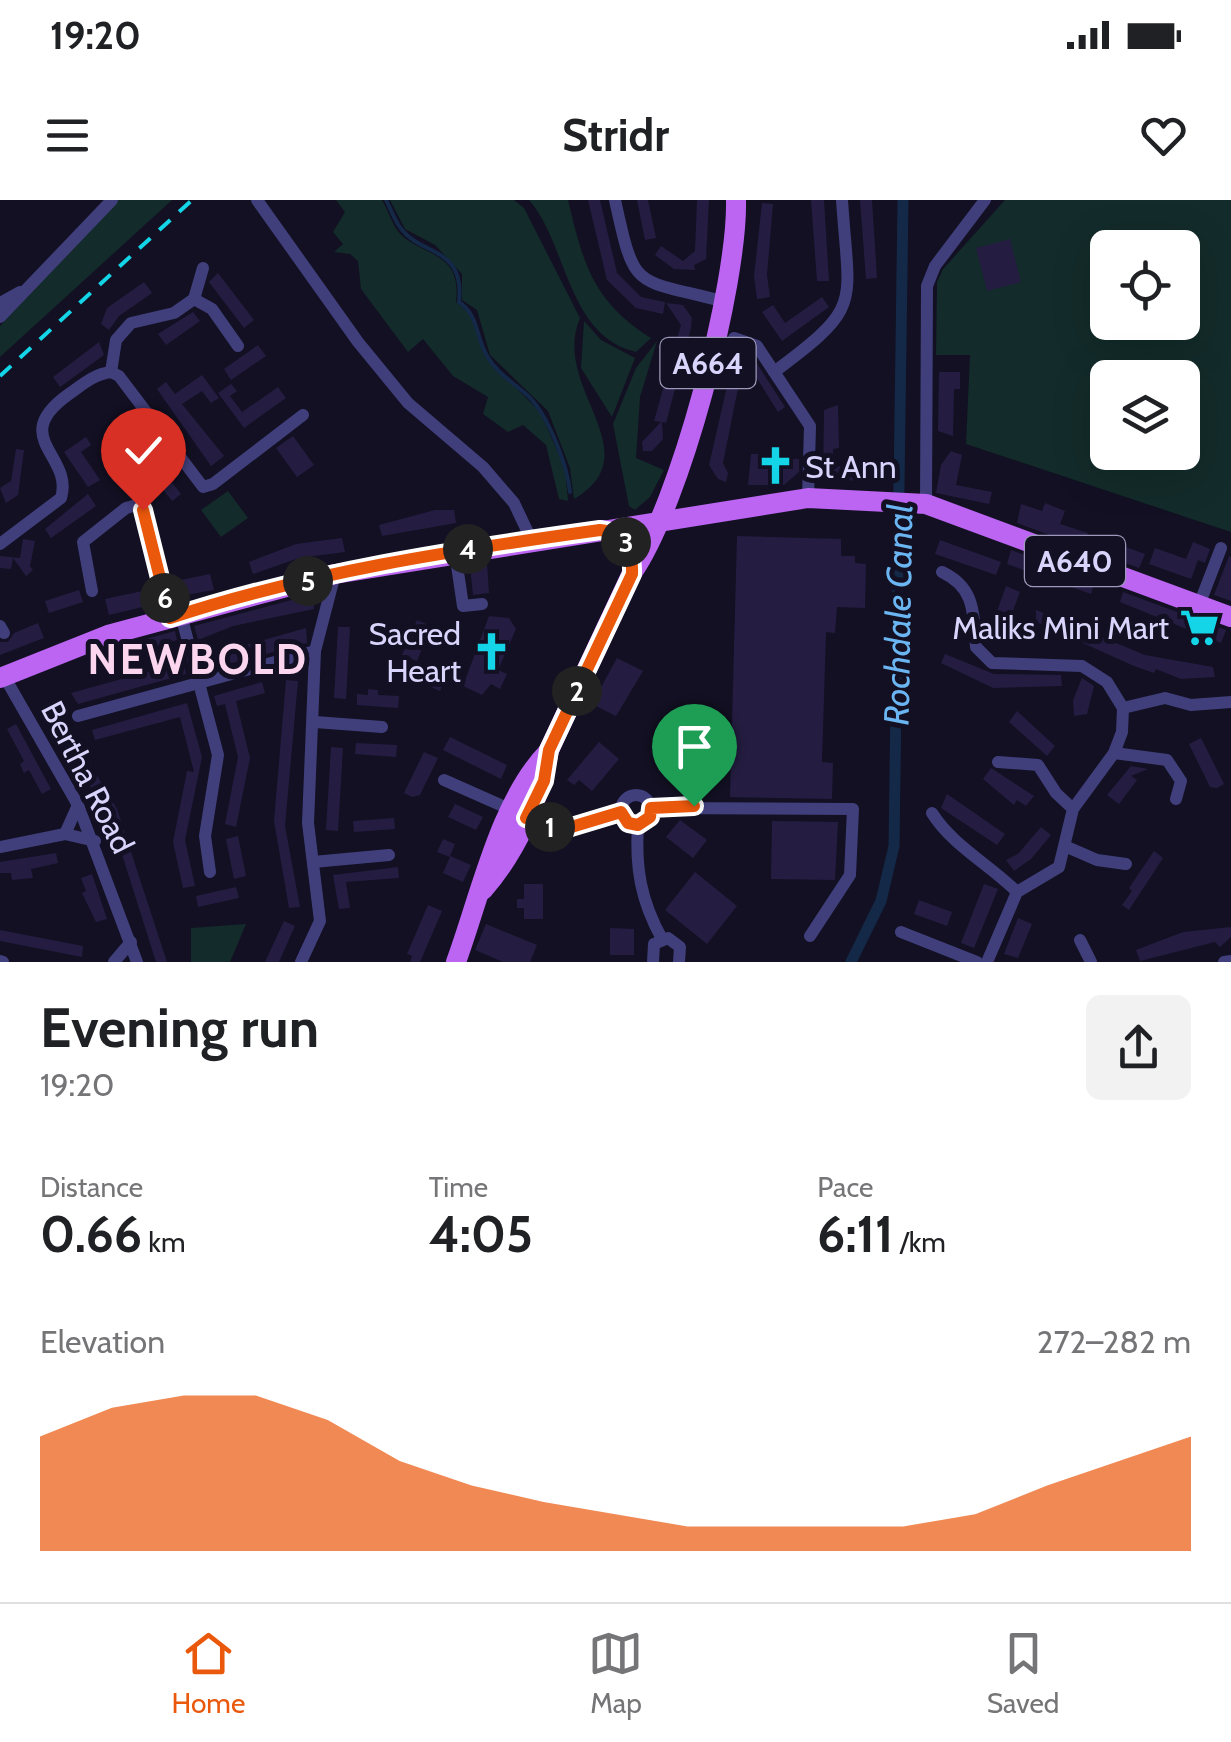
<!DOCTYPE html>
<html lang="en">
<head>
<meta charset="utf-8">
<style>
  body { margin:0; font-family:Cabin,sans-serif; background:#f2f2f2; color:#202124; height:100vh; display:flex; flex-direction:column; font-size:38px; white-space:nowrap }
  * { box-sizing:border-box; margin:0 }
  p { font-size:32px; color:#757577 }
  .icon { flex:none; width:55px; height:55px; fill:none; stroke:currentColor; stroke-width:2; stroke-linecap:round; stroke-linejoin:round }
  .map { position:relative; height:762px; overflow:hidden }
  .details { display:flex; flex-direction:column; background:#fff; flex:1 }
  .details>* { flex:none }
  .tools { position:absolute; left:1090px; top:30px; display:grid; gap:20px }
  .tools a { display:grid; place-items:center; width:110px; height:110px; border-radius:15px; background:#fff; box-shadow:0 10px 40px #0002; font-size:50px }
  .pin { position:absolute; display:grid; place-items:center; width:85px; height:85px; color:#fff; margin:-102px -42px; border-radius:50% 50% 50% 0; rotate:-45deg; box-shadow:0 0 10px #0007 }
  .pin .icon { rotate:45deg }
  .km { position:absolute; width:50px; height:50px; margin:-25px; border-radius:50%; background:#222; color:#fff; font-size:28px; line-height:50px; text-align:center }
  .round { display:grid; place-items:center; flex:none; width:105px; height:105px; border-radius:15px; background:#f2f2f2 }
  .headline { display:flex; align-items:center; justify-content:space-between; height:170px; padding:0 40px }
  h1 { font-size:55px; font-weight:700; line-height:75px }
  .metrics { display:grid; grid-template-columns:repeat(3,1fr); gap:15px; height:170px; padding:10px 40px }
  .metrics div { display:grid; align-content:center }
  .metrics b { font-size:50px; font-weight:700 }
  .metrics small { font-size:28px; font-weight:400 }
  .metrics p { font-size:28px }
  .chart { height:280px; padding:20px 40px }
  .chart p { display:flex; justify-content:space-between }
  .chart svg { width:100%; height:180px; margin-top:10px; fill:#ea580c; opacity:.7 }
  .status { display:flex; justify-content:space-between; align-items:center; height:70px; padding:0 50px; background:#fff; direction:ltr }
  .status svg { height:28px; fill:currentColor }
  header { display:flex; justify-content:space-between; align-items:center; height:130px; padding:0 40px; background:#fff; font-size:45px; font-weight:700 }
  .tab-bar { display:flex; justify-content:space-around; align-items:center; height:140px; border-top:2px solid #e0e0e0; background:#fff; font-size:28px; color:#757577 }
  .tab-bar a { display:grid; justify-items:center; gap:5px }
  .tab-bar .current { color:#ea580c }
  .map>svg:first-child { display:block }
</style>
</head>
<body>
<div class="status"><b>19:20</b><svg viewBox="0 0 49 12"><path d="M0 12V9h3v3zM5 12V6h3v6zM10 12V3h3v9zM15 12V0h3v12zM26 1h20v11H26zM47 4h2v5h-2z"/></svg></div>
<header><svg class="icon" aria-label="menu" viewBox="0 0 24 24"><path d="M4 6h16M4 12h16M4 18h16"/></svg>Stridr<svg class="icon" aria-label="heart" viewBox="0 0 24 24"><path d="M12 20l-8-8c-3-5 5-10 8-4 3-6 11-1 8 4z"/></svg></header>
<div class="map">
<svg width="1231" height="762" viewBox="0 0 1231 762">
  <rect width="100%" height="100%" fill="#121022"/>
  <g fill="#132b2a" fill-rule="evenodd">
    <path d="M118,0H172L0,157V126Z"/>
    <path d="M336,0H382C388,10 393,27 401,35C425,57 462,52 456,102L470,114L485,156L540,212L565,268L568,301L559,299L546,245L523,225L508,232L483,214L488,197L453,176L423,139L408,152L361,89L358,61L350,54L334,52L343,44L333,32L345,12Z"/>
    <path d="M390,0H514L524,8L580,118C550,188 653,252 574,299L570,268L548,211L490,155L477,110L462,100V74L435,45L405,29Z"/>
    <path d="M529,0H568C583,63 593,102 651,138L636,152C567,136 568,45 529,0Z"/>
    <path d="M1005,0H1231V332L966,244L970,155H936L937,82L943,69ZM1108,48H1182V122H1108ZM1108,178H1182V252H1108Z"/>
    <path d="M584,121L601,140L635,158L612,217L581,168Z"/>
    <path d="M657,141L640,197L636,258L664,270L650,297L635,310L629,306L613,224L636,168Z"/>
    <path d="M228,291L248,318L221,337L201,310Z"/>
    <path d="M246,724L230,762H191V728Z"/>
  </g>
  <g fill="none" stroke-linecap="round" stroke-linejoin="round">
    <path stroke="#142947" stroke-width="4" d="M386,0C391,9 395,22 402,30C423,56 465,47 459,102C479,116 475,135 487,156C497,173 511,181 526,194C547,212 567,264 570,292"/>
    <path stroke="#142947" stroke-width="11" d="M851,762L881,701L894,646L903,0"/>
  </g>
  <g fill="#241d41">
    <path d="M588,0H600L617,73L641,97L665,102L663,114L636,108L607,80Z"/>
    <path d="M637,0H648L656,38L645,40Z"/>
    <path d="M697,0H709L706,59L694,65L695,70L674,69L655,55L661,46L683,61L695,51Z"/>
    <path d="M811,0H824L829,81H817Z"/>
    <path d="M860,0H872L877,78L866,79Z"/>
    <path d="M762,3L773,4L767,75L770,97L757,99L754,76Z"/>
    <path d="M1010,39L1021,82L987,91L976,48Z"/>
    <path d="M218,73L254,120L244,128L209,82Z"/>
    <path d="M144,82L152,93L119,116L109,130L101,124L107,108Z"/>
    <path d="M822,97L829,107L782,141L762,112L773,105L785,123Z"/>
    <path d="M666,103L683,105L692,118L691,128L666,223L662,222L663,239L652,251H643L642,242L661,222L654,221L681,125Z"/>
    <path d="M193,112L200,121L166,145L158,134Z"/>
    <path d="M99,142L104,155L60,187L53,177Z"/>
    <path d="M258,145L266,156L231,180L224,169Z"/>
    <path d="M754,159L785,207L778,212L753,172L741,173L723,263L728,273L726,282L718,279L709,265L731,169L737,161Z"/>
    <path d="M939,172H960V189H954L953,236L938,231Z"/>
    <path d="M202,175L219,198L211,203L202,191L182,204L224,256L211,266L157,189L166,182L175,194Z"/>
    <path d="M231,184L237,191L230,196L242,212L278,187L286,198L244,228L218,193Z"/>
    <path d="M838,205L839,248L833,249V266L877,268V281L823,280L824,210Z"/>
    <path d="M127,225L181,294L172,301L118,232Z"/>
    <path d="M293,236L314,265L297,277L276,248Z"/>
    <path d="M86,237L91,245L81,252L100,280L88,287L64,252Z"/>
    <path d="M16,249L24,250L18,295L6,303L0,288L11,281Z"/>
    <path d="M951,251L962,255L956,285L992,292L989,304L936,293L941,265Z"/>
    <path d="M751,254H792V259H799V272L784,285H748Z"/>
    <path d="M88,294L96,306L51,338L45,329Z"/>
    <path d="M1045,303L1065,311L1060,324L1088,333L1082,347L1017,323L1021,304L1042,311Z"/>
    <path d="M435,310H454L456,323L382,336L379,325Z"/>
    <path d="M737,336L841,339V356H855V363L866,364L865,408L837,407L835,433L826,432L822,562L833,563L832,599L730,597Z"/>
    <path d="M342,338L345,352L299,358L253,374L249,362L296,344Z"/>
    <path d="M23,339L35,341L30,366L33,370L26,376L13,358L11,369L0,368V356L20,358Z"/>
    <path d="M940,340L1001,362L996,375L935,354Z"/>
    <path d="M1107,340L1145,354L1139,368L1101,354Z"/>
    <path d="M1193,342L1210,349L1205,363L1198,360L1191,379L1149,364L1155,348L1186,359Z"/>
    <path d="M1011,350L1095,381L1091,394L1007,364Z"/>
    <path d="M1229,356L1231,357V401L1214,395Z"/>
    <path d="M487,364L489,393L473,395L470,366Z"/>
    <path d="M210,374L214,390L175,397L171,382Z"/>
    <path d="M1006,386L1020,392L1002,440L990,431Z"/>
    <path d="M152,389L155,404L109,415L105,399Z"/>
    <path d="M79,390L83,402L49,413L45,401Z"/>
    <path d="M1123,392L1226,430L1221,443L1120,402Z"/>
    <path d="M314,394V409L233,426L198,440L194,426Z"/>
    <path d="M1036,410L1145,455L1213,467L1215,477L1181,479L1156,469L1154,473L1134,466L1036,422Z"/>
    <path d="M489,416L509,418L516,429L498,470L507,474L500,489L491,484L482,495L463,486Z"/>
    <path d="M417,420L431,426L417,461L402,455Z"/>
    <path d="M38,423L44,438L0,455V442H8L14,433Z"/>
    <path d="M338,427H350L346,499L334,498Z"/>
    <path d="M306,428L307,443L206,470L203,457Z"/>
    <path d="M175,431L177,440L130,454L128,444Z"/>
    <path d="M945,454L994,474L1061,475L1062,486L993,488L941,463Z"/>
    <path d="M617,458L643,471L616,516L592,504Z"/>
    <path d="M183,462L186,474L78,504L71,493Z"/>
    <path d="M420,465L446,477L440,491L413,479Z"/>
    <path d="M1082,478L1094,486L1087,514L1074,516L1073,500Z"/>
    <path d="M286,480L298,481L285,626L300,707L289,708L274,621Z"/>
    <path d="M262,482L265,493L236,501L250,558L236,627L225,624L238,557L225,504L217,506L214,496Z"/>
    <path d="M368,489L378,490V495L399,496L398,508L357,505V494L368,495Z"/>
    <path d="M187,503L202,557L185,640L195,686L183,688L173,642L187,571L194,572L180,517L95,540L92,530Z"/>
    <path d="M56,507L117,609L167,762H156L113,626L47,512Z"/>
    <path d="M1017,511L1055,546L1047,556L1009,522Z"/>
    <path d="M16,524L51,589L42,594L29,570L24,573L20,564L24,561L7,529Z"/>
    <path d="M450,537L507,565L501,579L443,550Z"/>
    <path d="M1201,538L1224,584L1217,588L1210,587L1189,544Z"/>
    <path d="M599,542L619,559L592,591L579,580L574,585L567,580Z"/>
    <path d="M356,543L397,545L396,557L355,554Z"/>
    <path d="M331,547L343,548L338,631L326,630Z"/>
    <path d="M424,552L438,558L420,595L412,597L404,593Z"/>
    <path d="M1131,566L1148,569L1131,576L1137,580L1119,604L1107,595Z"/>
    <path d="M991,568L1034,596L1026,606L1017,600L1014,605L983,579Z"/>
    <path d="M947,594L1005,634L997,645L941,608Z"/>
    <path d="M455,604L483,617L476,630L448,617Z"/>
    <path d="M394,618L395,629L354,632L353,621Z"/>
    <path d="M680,620L707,640L693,658L666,637Z"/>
    <path d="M772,621L838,622L835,680L771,679Z"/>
    <path d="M1041,627L1051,635L1031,659L1014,671L1006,660L1018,654Z"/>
    <path d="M238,636L246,676L234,679L226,639Z"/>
    <path d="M443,639L455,644L450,656L471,665L463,682L443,673L450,657L437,652Z"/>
    <path d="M1154,651L1163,658L1129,710L1122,705L1132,691L1129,688Z"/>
    <path d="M56,653L58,663L31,669L33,678L12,680L11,673H0V662Z"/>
    <path d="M398,667L399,678L346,682L350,708L339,709L333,675Z"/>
    <path d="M695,672L737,706L707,744L665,710Z"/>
    <path d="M92,674L107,719L96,722L82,693L86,691L81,678Z"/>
    <path d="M524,684H543V719H524V708H517V699H524Z"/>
    <path d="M984,684L998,689L974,748L961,743Z"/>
    <path d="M236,687L239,698L198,707L196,696Z"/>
    <path d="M919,700L952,712L947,726L914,714Z"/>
    <path d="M428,705L442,711L420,762H410L412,756L407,754Z"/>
    <path d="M1018,718L1032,724L1018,758L1004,754Z"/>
    <path d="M284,721L295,726L282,755L279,762H265Z"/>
    <path d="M486,724L537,745L530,762H503L475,750Z"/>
    <path d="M1231,727V737L1220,747L1215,742L1140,761L1136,750L1183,732Z"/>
    <path d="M610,728L634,729V755H610Z"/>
    <path d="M0,730L83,746L82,757L0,741Z"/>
  </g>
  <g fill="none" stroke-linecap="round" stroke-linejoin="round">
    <g stroke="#403f7c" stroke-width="12">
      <path d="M257,0L358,142L408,203L483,267L514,303L531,339"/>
      <path d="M615,0C635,92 633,78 722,101"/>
      <path d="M194,99L203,68"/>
      <path d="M0,103L20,92"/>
      <path d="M0,117L112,0"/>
      <path d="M734,138L757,146L810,226L808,298"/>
      <path d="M111,172L116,140L131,123L174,113L194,99L212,109L238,146"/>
      <path d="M774,172C864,105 849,107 842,0"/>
      <path d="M926,304L927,86L935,66L985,0"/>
      <path d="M0,344L61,298C74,255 7,238 69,194C82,185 94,174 111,172L119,176L203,287L213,284L303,215"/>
      <path d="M455,352L463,406L482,404"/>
      <path d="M942,372C976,388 973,414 976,447L992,463L1082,466L1107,482L1123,508L1122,532L1114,553L1073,609L1059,667L1017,692L987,762"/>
      <path d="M92,391L83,342L126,308L140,304L170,418"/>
      <path d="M1199,405L1221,348"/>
      <path d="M181,415L218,555L205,636L210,672"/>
      <path d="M0,426L4,433"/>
      <path d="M4,476L78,605L137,762"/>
      <path d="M1123,508L1165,498L1191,505L1231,502"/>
      <path d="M78,516L315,451"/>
      <path d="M315,522L382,527"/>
      <path d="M1114,553L1167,560L1181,581L1176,599"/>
      <path d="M998,562L1038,565L1056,593L1073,609"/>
      <path d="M444,580L550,627L568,628L621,612"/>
      <circle cx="636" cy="610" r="15"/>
      <path d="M651,608L853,609L850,675L810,736"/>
      <path d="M932,613C952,645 990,665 1017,692"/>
      <path d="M638,625C635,668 641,701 662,739"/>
      <path d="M65,634L78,605"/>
      <path d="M0,647L65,634L95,641"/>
      <path d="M1067,647L1097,660L1126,664"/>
      <path d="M313,662L389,655"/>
      <path d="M901,732L977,762"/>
      <path d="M1080,740L1091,762"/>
      <path d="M0,761L3,762"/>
      <path d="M114,762L131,742"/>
      <path d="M301,762L320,721L308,623L315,451L335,374"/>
      <path d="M653,762L654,744L668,738L680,747L679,762"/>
      <path d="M1224,762L1231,761"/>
    </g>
    <g stroke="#bb65f2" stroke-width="20">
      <path d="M601,330C626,333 633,349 632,373"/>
      <path d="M0,478L108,435L335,374L808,298L926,304L1231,417"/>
      <path d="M483,690C516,652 540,600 549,550L632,373C680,305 738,84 736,0"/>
      <path d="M456,762C480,697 500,601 548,552"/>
    </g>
    <path stroke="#14d5e7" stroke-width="4" stroke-dasharray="15 12" stroke-linecap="butt" d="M0,176L192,0"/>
  </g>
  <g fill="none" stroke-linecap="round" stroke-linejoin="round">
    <defs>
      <path id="route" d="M143,310L170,418C309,372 456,350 600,330C626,333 633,349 632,374L549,550L544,581L526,618L568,628L621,612L628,623L638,625L650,617L651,608L694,606"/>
    </defs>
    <use href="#route" stroke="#fff" stroke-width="20"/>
    <use href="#route" stroke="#ea580c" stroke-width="12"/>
  </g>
  <defs>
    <symbol id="church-bare" viewBox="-9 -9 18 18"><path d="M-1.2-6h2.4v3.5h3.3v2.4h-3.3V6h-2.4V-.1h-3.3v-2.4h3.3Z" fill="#14d5e7" stroke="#121022" stroke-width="2.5" paint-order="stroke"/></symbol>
    <symbol id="supermarket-bare" viewBox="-9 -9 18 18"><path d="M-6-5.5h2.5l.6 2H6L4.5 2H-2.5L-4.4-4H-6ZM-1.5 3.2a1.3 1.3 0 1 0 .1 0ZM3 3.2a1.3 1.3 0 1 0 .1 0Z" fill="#14d5e7" stroke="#121022" stroke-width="2.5" paint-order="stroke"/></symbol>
  </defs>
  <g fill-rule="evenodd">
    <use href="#church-bare" x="748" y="238" width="55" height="55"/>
    <use href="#supermarket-bare" x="1172" y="400" width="55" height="55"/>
    <use href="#church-bare" x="464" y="424" width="55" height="55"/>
  </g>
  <g text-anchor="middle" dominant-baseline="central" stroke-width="10" stroke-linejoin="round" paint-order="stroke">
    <g fill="#121022" stroke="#9d99ba" stroke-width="2.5">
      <rect x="660.5" y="138" width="95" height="50" rx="8"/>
      <rect x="1025" y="336" width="100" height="50" rx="8"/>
    </g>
    <g font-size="30" font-weight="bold" fill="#d8d4fb">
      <text x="708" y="163">A664</text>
      <text x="1075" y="361">A640</text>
    </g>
    <g font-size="32" fill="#d8d4fb" stroke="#121022" text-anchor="end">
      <text x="805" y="266" text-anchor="start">St Ann</text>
      <text x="1169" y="427">Maliks Mini Mart</text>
      <text x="461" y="433">Sacred<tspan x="461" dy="37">Heart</tspan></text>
    </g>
    <g font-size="32" fill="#d8d4fb" stroke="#121022">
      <text transform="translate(88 577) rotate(63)">Bertha Road</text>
    </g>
    <g font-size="35" font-style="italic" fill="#6bb6f2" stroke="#121022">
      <text transform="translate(898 415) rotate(-89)">Rochdale Canal</text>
    </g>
    <g font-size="42" font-weight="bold" letter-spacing="2.5" fill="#fbd6ee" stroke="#121022">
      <text x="198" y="459">NEWBOLD</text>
    </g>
  </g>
</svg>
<div class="tools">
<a><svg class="icon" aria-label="locate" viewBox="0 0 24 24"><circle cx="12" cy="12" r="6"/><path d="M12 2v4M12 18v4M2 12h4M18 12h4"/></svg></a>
<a><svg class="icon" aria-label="layers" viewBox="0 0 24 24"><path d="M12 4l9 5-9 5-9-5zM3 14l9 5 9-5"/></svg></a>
</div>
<div class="pin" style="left:694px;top:606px;background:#1e9e55"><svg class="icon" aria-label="arrive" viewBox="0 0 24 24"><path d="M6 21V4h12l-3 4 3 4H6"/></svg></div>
<div class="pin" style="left:143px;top:310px;background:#d93025"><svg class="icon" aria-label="check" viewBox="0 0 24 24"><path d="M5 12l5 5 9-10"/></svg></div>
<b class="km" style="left:550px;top:627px">1</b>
<b class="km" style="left:577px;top:491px">2</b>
<b class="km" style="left:626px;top:342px">3</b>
<b class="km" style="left:468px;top:349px">4</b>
<b class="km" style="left:308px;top:381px">5</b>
<b class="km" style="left:165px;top:398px">6</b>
</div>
<section class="details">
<div class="headline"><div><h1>Evening run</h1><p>19:20</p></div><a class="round"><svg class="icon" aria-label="share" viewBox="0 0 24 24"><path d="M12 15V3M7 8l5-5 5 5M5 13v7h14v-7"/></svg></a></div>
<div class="metrics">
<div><p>Distance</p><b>0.66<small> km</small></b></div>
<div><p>Time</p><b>4:05</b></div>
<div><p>Pace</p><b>6:11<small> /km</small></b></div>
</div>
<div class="chart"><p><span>Elevation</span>272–282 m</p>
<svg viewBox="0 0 160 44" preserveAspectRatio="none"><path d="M0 44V16L10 9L20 6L30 6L40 12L50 22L60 28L70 32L80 35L90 38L100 38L110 38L120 38L130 35L140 28L150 22L160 16V44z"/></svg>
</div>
</section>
<nav class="tab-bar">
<a class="current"><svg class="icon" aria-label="home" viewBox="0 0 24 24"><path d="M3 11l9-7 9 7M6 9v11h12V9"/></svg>Home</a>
<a><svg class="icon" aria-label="map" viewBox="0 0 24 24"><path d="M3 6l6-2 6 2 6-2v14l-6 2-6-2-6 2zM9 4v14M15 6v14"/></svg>Map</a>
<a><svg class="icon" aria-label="saved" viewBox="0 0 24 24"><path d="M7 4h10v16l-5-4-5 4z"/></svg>Saved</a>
</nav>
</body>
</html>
